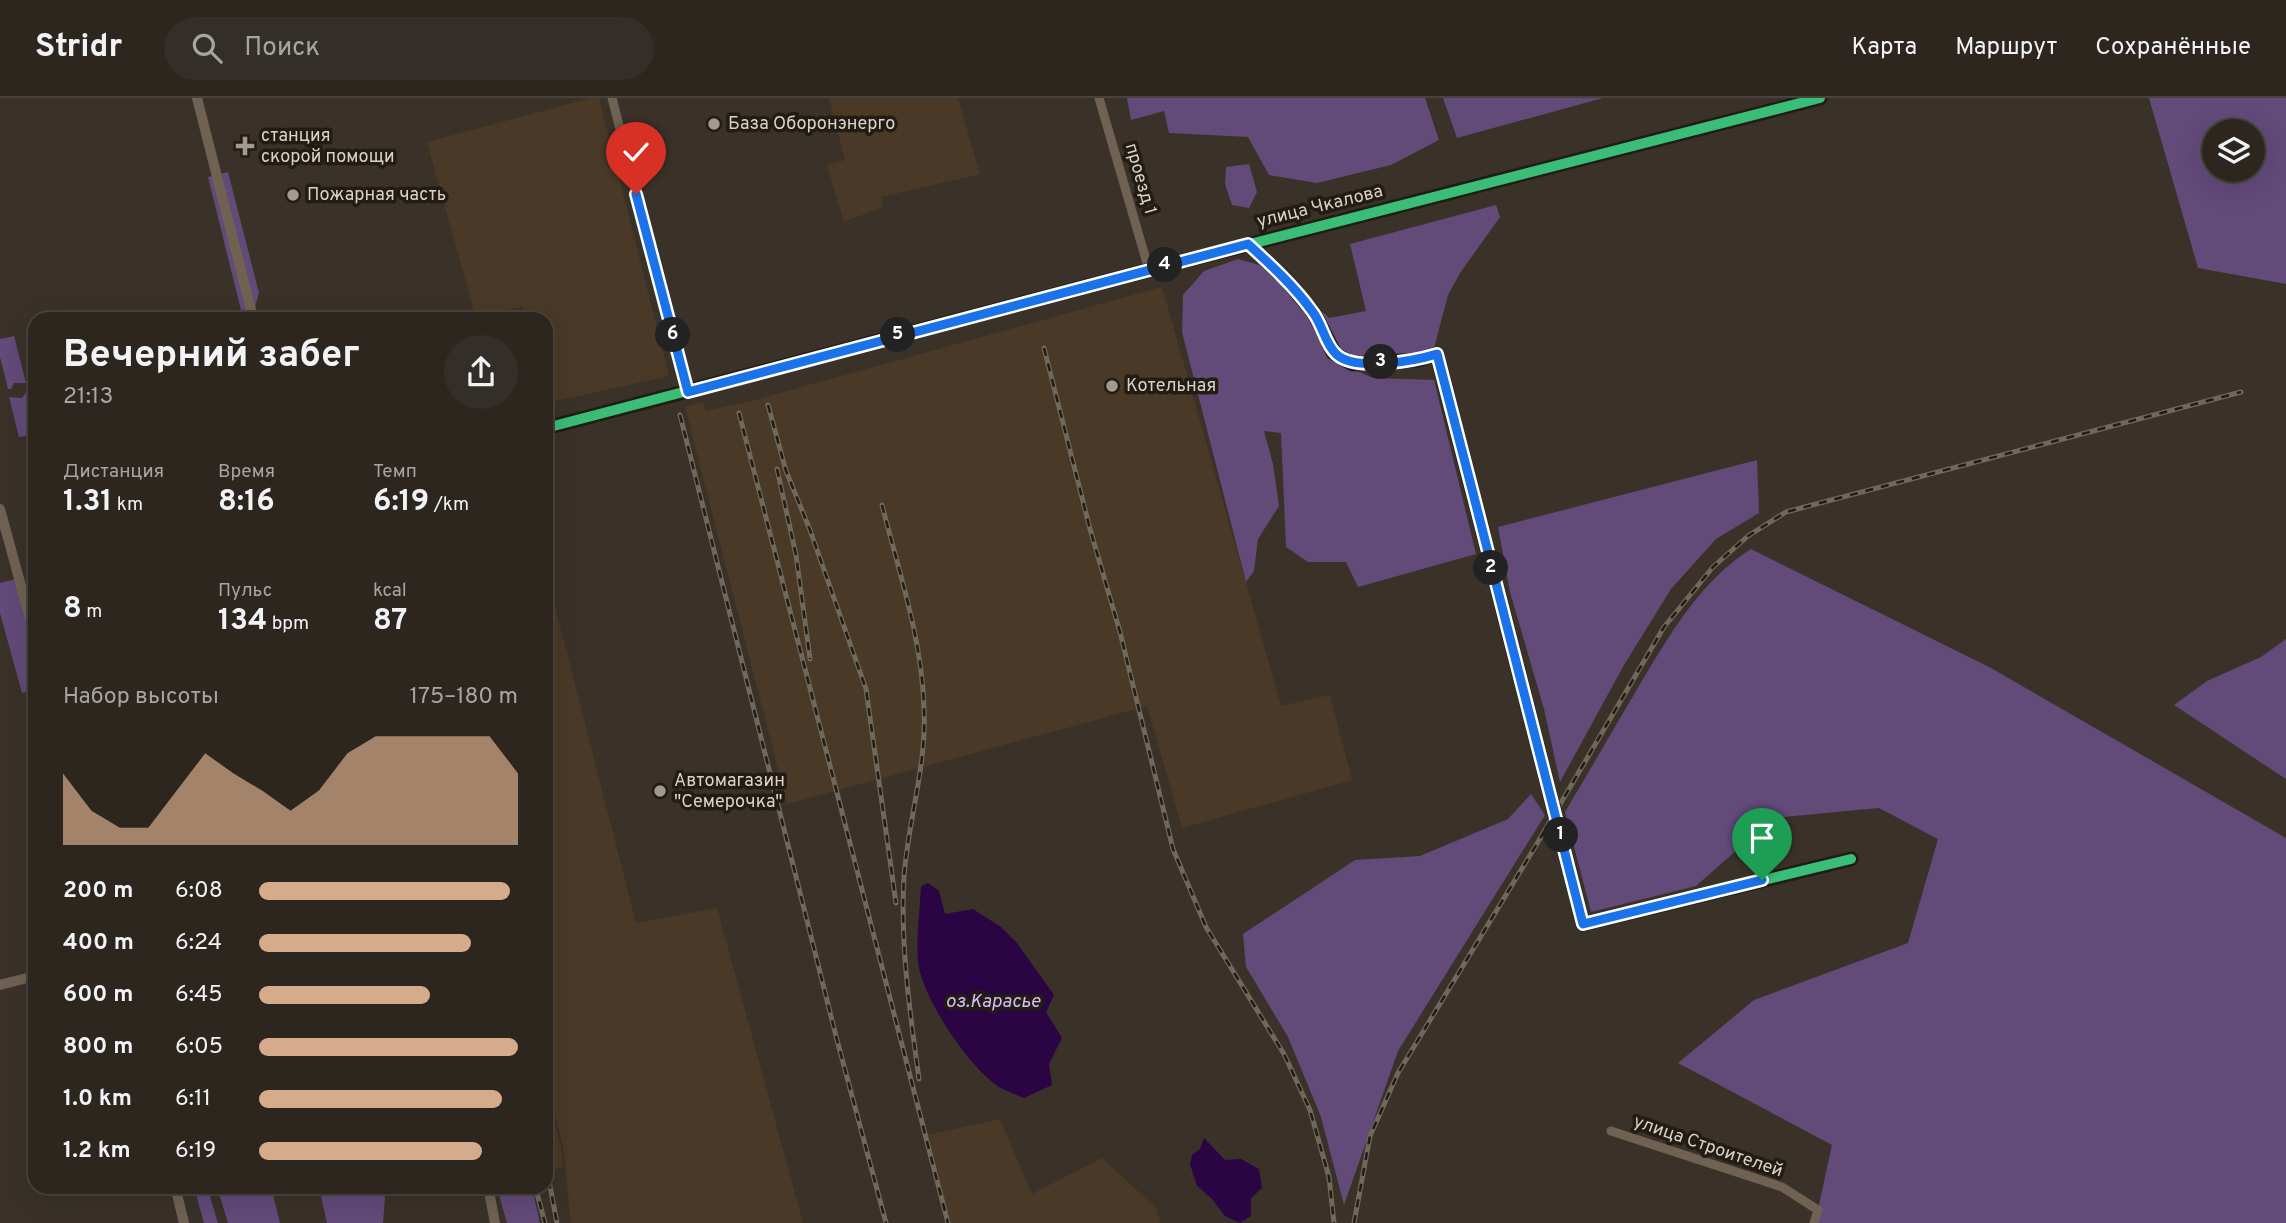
<!DOCTYPE html>
<html lang="ru">
<head>
<meta charset="utf-8">
<style>
  body { margin:0; font-family:Overpass,sans-serif; background:#342e28; color:#f1f3f6; height:100vh; display:flex; flex-direction:column; font-size:26px; white-space:nowrap }
  * { box-sizing:border-box; margin:0 }
  p { font-size:23px; color:#a6a5a4 }
  .icon { flex:none; width:38px; height:38px; fill:none; stroke:currentColor; stroke-width:2; stroke-linecap:round; stroke-linejoin:round }
  .map { position:relative; flex:1; overflow:hidden }
  .details { position:absolute; left:28px; top:214px; width:525px; height:882px; display:flex; flex-direction:column; background:#2c261f; border-radius:21px; box-shadow:0 7px 28px #0002,0 0 0 2px #48433d }
  .details>* { flex:none }
  .tools { position:absolute; left:2202px; top:21px; display:grid; gap:14px }
  .tools a { display:grid; place-items:center; width:63px; height:63px; border-radius:50%; background:#2c261f; box-shadow:0 7px 28px #0002,0 0 0 2px #48433d; font-size:35px }
  .pin { position:absolute; display:grid; place-items:center; width:60px; height:60px; color:#fff; margin:-72px -30px; border-radius:50% 50% 50% 0; rotate:-45deg; box-shadow:0 0 7px #0007 }
  .pin .icon { rotate:45deg }
  .km { position:absolute; width:35px; height:35px; margin:-18px; border-radius:50%; background:#222; color:#fff; font-size:19px; line-height:35px; text-align:center }
  .round { display:grid; place-items:center; flex:none; width:74px; height:74px; border-radius:37px; background:#342e28 }
  .summary { display:flex; align-items:center; justify-content:space-between; height:119px; padding:0 35px }
  h1 { font-size:38px; font-weight:700; line-height:52px }
  .figures { display:grid; grid-template-columns:repeat(3,1fr); gap:10px; height:119px; padding:7px 35px }
  .figures div { display:grid; align-content:center }
  .figures b { font-size:30px; font-weight:700 }
  .figures small { font-size:19px; font-weight:400 }
  .figures p { font-size:19px }
  .chart { height:196px; padding:14px 35px }
  .chart p { display:flex; justify-content:space-between }
  .chart svg { width:100%; height:126px; margin-top:7px; fill:#d6ab8b; opacity:.7 }
  ul { padding:0 35px; list-style:none; font-size:23px }
  li { display:grid; grid-template-columns:112px 84px 1fr; align-items:center; height:52px }
  li i { height:18px; border-radius:9px; background:#d6ab8b }
  header { display:flex; align-items:center; gap:42px; box-sizing:border-box; height:98px; padding:0 35px; background:#2c261f; border-bottom:2px solid #48433d }
  header strong { font-size:33px }
  nav { display:flex; gap:38px; margin-inline-start:auto; font-size:24px }
  .search { width:490px; height:63px; background:#342e28; display:flex; align-items:center; gap:18px; box-sizing:border-box; padding:0 24px; border-radius:38px; color:#a6a5a4; font-size:26px }
  .map>svg:first-child { display:block }
</style>
</head>
<body>
<header>
<strong>Stridr</strong>
<div class="search"><svg class="icon" aria-label="search" viewBox="0 0 24 24"><circle cx="10" cy="10" r="6"/><path d="M15 15l6 6"/></svg>Поиск</div>
<nav><a>Карта</a><a>Маршрут</a><a>Сохранённые</a></nav>
</header>
<div class="map">
<svg width="2286" height="1125" viewBox="0 0 2286 1125">
  <rect width="100%" height="100%" fill="#3a3229"/>
  <g fill="#4a3926">
    <path d="M591,0H599L669,278L547,305L546,220H525L522,209L476,220L427,44Z"/>
    <path d="M829,0H958L980,76L881,99L883,109L844,124L827,67L845,62Z"/>
    <path d="M1162,189L1281,608L1330,597L1352,682L1182,730L1147,608L787,706L685,309L703,304L706,313L755,302Z"/>
    <path d="M546,473L636,825L717,810L803,1125H571L563,1048L546,984Z"/>
    <path d="M546,991L561,1049L563,1069L546,1074Z"/>
    <path d="M1000,1021L1032,1096L1102,1060L1157,1111L1160,1125H950L928,1037Z"/>
  </g>
  <g fill="#624a79" fill-rule="evenodd">
    <path d="M1127,0H1425L1439,42L1391,67L1317,85L1269,77L1248,39L1169,35L1164,13L1131,22Z"/>
    <path d="M1443,0H1603L1457,40Z"/>
    <path d="M2149,0H2286V186L2198,170ZM2214,33H2252V72H2214Z"/>
    <path d="M1249,66L1257,94L1249,110L1232,107L1225,86L1226,69Z"/>
    <path d="M228,74L259,195L252,220H243L208,79Z"/>
    <path d="M1496,107L1500,119L1460,175L1448,197L1433,254C1410,259 1354,271 1337,252C1328,242 1323,225 1317,213H1322L1329,220L1366,213L1350,146Z"/>
    <path d="M1238,161L1266,169L1310,221L1327,260L1373,280L1434,282L1476,456L1358,489L1346,464H1308L1286,449L1281,335L1264,333L1273,366L1279,408L1258,441L1254,473L1246,484L1182,234L1183,197L1204,173Z"/>
    <path d="M14,238L26,285H14L11,291H8L0,259V241Z"/>
    <path d="M27,293H29L35,315V336L19,339L9,299L22,300Z"/>
    <path d="M1757,362L1759,415L1716,441L1671,491L1624,567L1560,684L1544,611L1510,494L1498,429Z"/>
    <path d="M1751,451L1991,570L2286,740V1125H1815L1832,1047L1678,965L1754,902L1908,845L1938,741L1879,710L1773,720L1696,788L1591,814L1565,714C1590,672 1614,630 1639,588C1669,538 1700,483 1751,451Z"/>
    <path d="M16,481L35,552V592L22,595L0,515V485Z"/>
    <path d="M2286,541V681L2174,607L2207,583L2261,559Z"/>
    <path d="M1531,696L1545,717L1398,953L1344,1107L1321,1019L1288,939L1246,869L1243,836L1355,762L1420,758L1508,721Z"/>
    <path d="M502,1088L532,1089L540,1125H507L497,1090Z"/>
    <path d="M194,1089H207L218,1125H204Z"/>
    <path d="M217,1089H271L280,1125H228Z"/>
    <path d="M319,1089H382L385,1100L383,1125H327Z"/>
  </g>
  <g fill="#2a0443">
    <path d="M928,785L939,793L945,816L973,811L1001,829L1017,845L1054,897L1046,914L1062,940L1049,966L1052,987L1024,1000C1016,997 1007,993 999,989C970,970 926,905 919,870C915,849 920,810 921,788Z"/>
    <path d="M1204,1040L1225,1062L1241,1061L1259,1071L1262,1090L1251,1100V1118L1240,1125L1225,1118L1212,1101L1197,1088L1190,1066L1192,1057L1200,1051Z"/>
  </g>
  <g fill="none" stroke-linecap="round" stroke-linejoin="round">
    <g stroke="#6f6253" stroke-width="9">
      <path d="M612,0L687,294"/>
      <path d="M1099,0L1149,172"/>
      <path d="M1248,146L1284,179L1314,215L1335,256L1353,266L1417,262L1437,256C1485,446 1536,636 1583,826L1851,761"/>
      <path d="M546,330L1149,172L1820,0"/>
      <path d="M1611,1033L1782,1089L1818,1112L1814,1125"/>
    </g>
    <g stroke="#6f6253" stroke-width="10">
      <path d="M197,0L253,220"/>
      <path d="M0,411L35,539"/>
      <path d="M0,887L35,878"/>
      <path d="M175,1088L184,1125"/>
      <path d="M488,1088L495,1125"/>
    </g>
    <defs>
      <g id="rail">
        <path d="M1044,250L1090,431L1120,534L1173,751L1206,829L1284,956L1310,1012L1329,1079L1334,1125"/>
        <path d="M768,307L786,373L810,432L866,591L896,805"/>
        <path d="M739,315L948,1125"/>
        <path d="M680,317L836,938L886,1125"/>
        <path d="M777,371L796,457L810,561"/>
        <path d="M882,407C899,474 922,541 924,610C927,668 908,722 904,779C900,846 910,915 919,981"/>
        <path d="M546,1067L557,1125"/>
        <path d="M535,1088L545,1125"/>
        <path d="M1354,1125L1370,1038L1398,975L1535,749L1664,529L1713,469L1748,438L1786,414L2241,294"/>
      </g>
    </defs>
    <use href="#rail" stroke="#71685c" stroke-width="5"/>
    <use href="#rail" stroke="#221c15" stroke-width="2.5" stroke-dasharray="8" stroke-linecap="butt"/>
    <defs>
      <g id="cycleway">
        <path d="M1248,146L1284,179L1314,215L1335,256L1353,266L1417,262L1437,256C1485,446 1536,636 1583,826L1851,761"/>
        <path d="M546,330L1149,172L1820,0"/>
      </g>
    </defs>
    <use href="#cycleway" stroke="#221c15" stroke-width="15"/>
    <use href="#cycleway" stroke="#3abd76" stroke-width="10"/>
  </g>
  <g fill="none" stroke-linecap="round" stroke-linejoin="round">
    <defs>
      <path id="route" d="M636,96L688,294L1248,146C1271,167 1294,188 1312,213C1322,225 1325,246 1336,256C1355,274 1414,263 1437,256C1486,446 1536,636 1583,826L1762,782"/>
    </defs>
    <use href="#route" stroke="#fff" stroke-width="14"/>
    <use href="#route" stroke="#1a73e8" stroke-width="9"/>
  </g>
  <g fill="#a29a90" stroke="#221c15" stroke-width="2.5">
    <circle cx="714" cy="26" r="7"/>
    <path d="M241.5 37.5h7v7h7v7h-7v7h-7v-7h-7v-7h7z"/>
    <circle cx="293" cy="97" r="7"/>
    <circle cx="1112" cy="288" r="7"/>
    <circle cx="660" cy="693" r="7"/>
  </g>
  <g text-anchor="middle" dominant-baseline="central" stroke-width="7" stroke-linejoin="round" paint-order="stroke">
    <g font-size="18" fill="#dad2c8" stroke="#221c15" text-anchor="start">
      <text x="728" y="26">База Оборонэнерго</text>
      <text x="261" y="38">станция<tspan x="261" dy="21">скорой помощи</tspan></text>
      <text x="307" y="97">Пожарная часть</text>
      <text x="1126" y="288">Котельная</text>
      <text x="674" y="683">Автомагазин<tspan x="674" dy="21">"Семерочка"</tspan></text>
    </g>
    <g font-size="18" fill="#dad2c8" stroke="#221c15">
      <text transform="translate(1140 81) rotate(74)">проезд 1</text>
      <text transform="translate(1320 109) rotate(-14)">улица Чкалова</text>
      <text transform="translate(1708 1049) rotate(19)">улица Строителей</text>
    </g>
    <g font-size="19" font-style="italic" fill="#d8bcfb" stroke="#221c15">
      <text x="993" y="904">оз.Карасье</text>
    </g>
  </g>
</svg>
<div class="tools">
<a><svg class="icon" aria-label="layers" viewBox="0 0 24 24"><path d="M12 4l9 5-9 5-9-5zM3 14l9 5 9-5"/></svg></a>
</div>
<div class="pin" style="left:1762px;top:782px;background:#1e9e55"><svg class="icon" aria-label="arrive" viewBox="0 0 24 24"><path d="M6 21V4h12l-3 4 3 4H6"/></svg></div>
<div class="pin" style="left:636px;top:96px;background:#d93025"><svg class="icon" aria-label="check" viewBox="0 0 24 24"><path d="M5 12l5 5 9-10"/></svg></div>
<b class="km" style="left:1561px;top:737px">1</b>
<b class="km" style="left:1491px;top:470px">2</b>
<b class="km" style="left:1381px;top:264px">3</b>
<b class="km" style="left:1165px;top:167px">4</b>
<b class="km" style="left:898px;top:237px">5</b>
<b class="km" style="left:673px;top:237px">6</b>
<section class="details">
<div class="summary"><div><h1>Вечерний забег</h1><p>21:13</p></div><a class="round"><svg class="icon" aria-label="share" viewBox="0 0 24 24"><path d="M12 15V3M7 8l5-5 5 5M5 13v7h14v-7"/></svg></a></div>
<div class="figures">
<div><p>Дистанция</p><b>1.31<small> km</small></b></div>
<div><p>Время</p><b>8:16</b></div>
<div><p>Темп</p><b>6:19<small> /km</small></b></div>
</div>
<div class="figures">
<div><b>8<small> m</small></b></div>
<div><p>Пульс</p><b>134<small> bpm</small></b></div>
<div><p>kcal</p><b>87</b></div>
</div>
<div class="chart"><p><span>Набор высоты</span>175–180 m</p>
<svg viewBox="0 0 160 44" preserveAspectRatio="none"><path d="M0 44V19L10 32L20 38L30 38L40 25L50 12L60 19L70 25L80 32L90 25L100 12L110 6L120 6L130 6L140 6L150 6L160 19V44z"/></svg>
</div>
<ul>
<li><b>200 m</b>6:08<i style="width:97%"></i></li>
<li><b>400 m</b>6:24<i style="width:82%"></i></li>
<li><b>600 m</b>6:45<i style="width:66%"></i></li>
<li><b>800 m</b>6:05<i style="width:100%"></i></li>
<li><b>1.0 km</b>6:11<i style="width:94%"></i></li>
<li><b>1.2 km</b>6:19<i style="width:86%"></i></li>
</ul>
</section>
</div>
</body>
</html>
